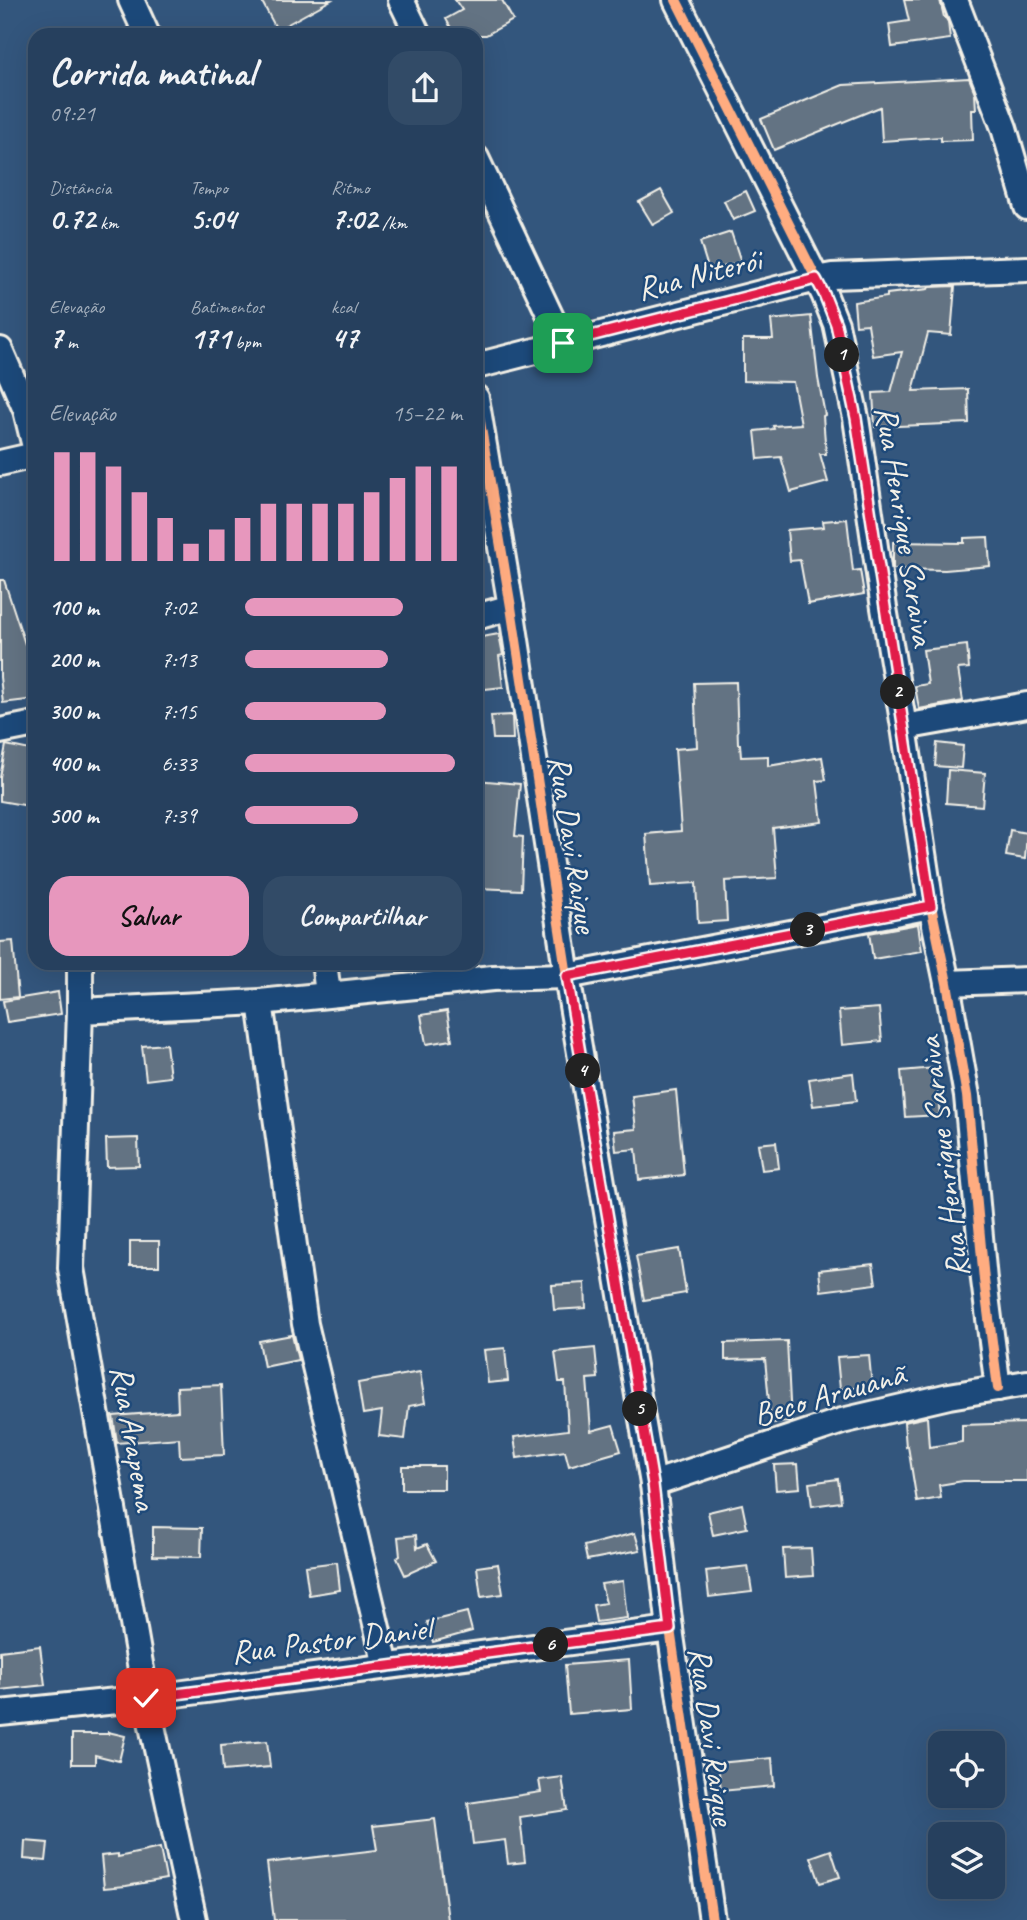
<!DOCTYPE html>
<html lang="pt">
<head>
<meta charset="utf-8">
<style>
  body { margin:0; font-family:Caveat,sans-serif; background:#324b67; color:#f1f3f6; height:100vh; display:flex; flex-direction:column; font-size:26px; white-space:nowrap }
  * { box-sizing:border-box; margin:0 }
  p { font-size:23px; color:#a4afbc }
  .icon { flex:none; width:38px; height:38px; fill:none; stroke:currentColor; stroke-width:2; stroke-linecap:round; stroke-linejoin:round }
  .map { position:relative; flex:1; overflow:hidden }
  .drawer { position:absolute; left:28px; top:28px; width:455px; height:942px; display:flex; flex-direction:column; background:#26405e; border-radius:21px; box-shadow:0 7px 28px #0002,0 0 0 2px #425973 }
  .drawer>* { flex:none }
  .buttons { position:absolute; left:928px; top:1731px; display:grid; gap:14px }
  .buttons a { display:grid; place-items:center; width:77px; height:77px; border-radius:14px; background:#26405e; box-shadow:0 7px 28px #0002,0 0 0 2px #425973; font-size:35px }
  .pin { position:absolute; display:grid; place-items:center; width:60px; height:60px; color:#fff; margin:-30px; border-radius:14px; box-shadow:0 4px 10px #0006 }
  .km { position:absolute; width:35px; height:35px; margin:-18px; border-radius:50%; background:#222; color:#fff; font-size:19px; line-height:35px; text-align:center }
  .round { display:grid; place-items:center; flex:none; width:74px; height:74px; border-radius:21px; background:#324b67 }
  .overview { display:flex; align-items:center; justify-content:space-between; height:119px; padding:0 21px }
  h1 { font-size:38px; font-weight:800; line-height:52px }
  .metrics { display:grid; grid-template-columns:repeat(3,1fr); gap:10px; height:119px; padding:7px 21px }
  .metrics div { display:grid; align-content:center }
  .metrics b { font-size:30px; font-weight:800 }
  .metrics small { font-size:19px; font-weight:400 }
  .metrics p { font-size:19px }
  .chart { height:196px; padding:14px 21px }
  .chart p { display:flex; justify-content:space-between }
  .chart svg { width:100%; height:126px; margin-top:7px; stroke:#e797bd; stroke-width:6 }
  .cta { display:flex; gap:14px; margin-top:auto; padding:14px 21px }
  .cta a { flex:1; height:80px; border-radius:21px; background:#e797bd; color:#111; font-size:28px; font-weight:800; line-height:80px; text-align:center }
  .cta a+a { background:#324b67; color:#f1f3f6 }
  ul { padding:0 21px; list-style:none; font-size:23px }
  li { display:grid; grid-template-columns:112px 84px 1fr; align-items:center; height:52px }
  li i { height:18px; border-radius:9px; background:#e797bd }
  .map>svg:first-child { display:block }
</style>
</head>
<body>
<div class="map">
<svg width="1027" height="1920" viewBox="0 0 1027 1920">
  <rect width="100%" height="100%" fill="#33567d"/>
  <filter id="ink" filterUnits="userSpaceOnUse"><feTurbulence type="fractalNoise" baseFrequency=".0143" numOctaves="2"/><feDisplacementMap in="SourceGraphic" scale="14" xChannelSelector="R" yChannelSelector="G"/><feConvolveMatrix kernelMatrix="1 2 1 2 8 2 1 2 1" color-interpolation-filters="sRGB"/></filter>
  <g filter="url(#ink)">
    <g fill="#637383" stroke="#f4f1e8" stroke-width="2">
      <path d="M261,0H331L277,30Z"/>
      <path d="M455,0H502L513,20L486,35H455L446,19L462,10Z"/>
      <path d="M904,0H940L944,17H945L948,22L950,39L892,47L889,24L909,21Z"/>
      <path d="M969,78L975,93L976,110H972L973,140L941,141V137L882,141L880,107L774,150L761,119L843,85Z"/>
      <path d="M661,190L674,213L653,225L639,202Z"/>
      <path d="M746,191L755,211L733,220L724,201Z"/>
      <path d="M731,232L741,262L709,271L700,242Z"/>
      <path d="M955,286L951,335L928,333L913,391L968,389L969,423L875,427L873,393L891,392L902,352L873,356L868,324L856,325L854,302L887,297V294L928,289L929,287Z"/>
      <path d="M811,316L818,378L825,415L823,416L826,454H820L828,482L791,492L781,457L758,459L755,431L774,429L773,426L801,424L793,382L743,381V339H773L771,320Z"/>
      <path d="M847,519L853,571L860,570L864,594L808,604L800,560L790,561L787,530L824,527L823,521Z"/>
      <path d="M988,537L990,566L945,570L893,569V542L964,543V538Z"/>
      <path d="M0,580H4L25,644L35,643V699L3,703L0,677Z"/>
      <path d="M499,634L503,655L499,656L503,687L476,690V638Z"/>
      <path d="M967,645L969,668L958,669L963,701L919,709L915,686L928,684L923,650Z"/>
      <path d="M736,682L738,744H740L741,757L768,756V766L822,757L826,780L817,781L822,822L773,828L777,878L725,881L727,921L698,923L696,883L650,886L646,834L681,831L675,749L697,747L694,683Z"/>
      <path d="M512,715L513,739H493L491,716Z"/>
      <path d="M937,743L963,746L961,768L935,766Z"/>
      <path d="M6,745L35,751V807L0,801V777Z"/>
      <path d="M948,770L985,773L982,806L946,803Z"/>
      <path d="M476,780L520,784L515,836L523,837L521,890L476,888Z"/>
      <path d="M1010,830L1027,833L1025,859L1006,856Z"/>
      <path d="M918,924L922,951L873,959L869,933Z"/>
      <path d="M13,941L18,997L0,999V942Z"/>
      <path d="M58,992L61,1014L7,1022L3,1001Z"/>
      <path d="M879,1008L882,1041L842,1045L839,1011Z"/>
      <path d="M447,1011L452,1040L426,1044L421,1015Z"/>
      <path d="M166,1044L170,1077L146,1080L142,1046Z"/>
      <path d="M935,1068L940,1115L905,1117L901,1071Z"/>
      <path d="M853,1073L856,1101L813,1106L809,1079Z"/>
      <path d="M676,1090L684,1175L639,1180L636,1149L616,1151L614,1131L636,1129L632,1096Z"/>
      <path d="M138,1138L139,1166L107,1167L106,1139Z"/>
      <path d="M776,1142L779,1168L762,1170L758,1144Z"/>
      <rect x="130" y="1241" width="29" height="25"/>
      <path d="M679,1249L686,1293L644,1300L636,1256Z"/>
      <path d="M873,1264L876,1284L821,1291L819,1270Z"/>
      <path d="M585,1283L586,1308L554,1310L552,1285Z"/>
      <path d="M292,1335L298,1360L264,1367L259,1341Z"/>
      <path d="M787,1341L791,1422L771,1423L765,1359L725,1360V1343Z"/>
      <path d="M505,1348L508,1381L488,1383L484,1350Z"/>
      <path d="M595,1348L598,1378L587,1379L591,1431L613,1425L621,1451L569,1466L565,1451L517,1458L514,1437L568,1430L565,1382H559L555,1352Z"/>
      <path d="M869,1355L872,1387L840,1389L837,1357Z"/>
      <path d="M420,1372L425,1403L409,1406L405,1439L379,1436L382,1411L363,1414L358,1383Z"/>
      <path d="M221,1385L224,1455L180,1457L179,1438L117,1443L113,1416L178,1411L177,1387Z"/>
      <path d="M927,1417L929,1447L962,1442V1425L1027,1423V1481H963L939,1485L941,1498L917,1502L908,1446L906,1447L904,1422Z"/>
      <path d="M798,1464L800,1488L776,1490L774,1465Z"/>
      <rect x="402" y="1466" width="42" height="23"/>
      <path d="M838,1479L841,1502L812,1506L809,1483Z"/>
      <path d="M742,1504L747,1528L713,1535L708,1512Z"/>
      <path d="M153,1527L202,1528L201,1557L153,1556Z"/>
      <path d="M635,1533L640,1550L587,1560L584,1546Z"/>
      <path d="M416,1535L417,1548L427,1544L436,1561L405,1575L397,1558L400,1556L398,1537Z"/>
      <path d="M811,1548L813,1576L785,1578L783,1549Z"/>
      <path d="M337,1562L340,1590L309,1595L305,1566Z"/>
      <path d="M498,1564L503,1594L481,1597L477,1567Z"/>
      <path d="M748,1566L752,1592L709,1597L706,1571Z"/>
      <path d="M623,1581L627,1618L596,1622L593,1605L606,1603L601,1584Z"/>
      <path d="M467,1612L472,1631L433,1642L427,1622Z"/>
      <path d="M40,1646L45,1685L0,1690V1651Z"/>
      <path d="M629,1660L632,1709L569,1714L565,1665Z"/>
      <path d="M108,1732L125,1736L119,1761L95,1755V1764H72V1734H108Z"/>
      <path d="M267,1741L270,1767L223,1771L221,1745Z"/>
      <path d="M772,1758L774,1786L721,1791L718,1763Z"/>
      <path d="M562,1777L567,1810L520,1817L525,1862L508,1864L505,1840L473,1844L468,1803L541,1792L539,1780Z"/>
      <path d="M435,1819L448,1920H274L267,1863L377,1850L373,1826Z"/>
      <path d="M25,1841L48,1843L46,1861L24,1859Z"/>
      <path d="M160,1848L166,1879L126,1886L104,1888L101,1856L118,1854V1857Z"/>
      <path d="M831,1850L840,1877L820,1883L811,1857Z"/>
    </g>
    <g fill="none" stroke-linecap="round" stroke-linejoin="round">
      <defs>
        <g id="minor">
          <path d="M131,0L147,35"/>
          <path d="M401,0L418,35"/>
          <path d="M676,0L824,294L836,324L856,418L884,608L904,727L931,906L947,983L967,1096L984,1280L998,1388"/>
          <path d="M955,0L1004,128L1027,207"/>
          <path d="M476,158L563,343"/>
          <path d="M0,350L26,410L35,447"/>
          <path d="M476,366L816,279L832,276L1027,269"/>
          <path d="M476,398L511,607L567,976L653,1484L670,1629L712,1920"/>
          <path d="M0,463L35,455"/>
          <path d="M476,617L511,607"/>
          <path d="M904,727L1027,705"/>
          <path d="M0,731L35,724"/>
          <path d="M80,962V1011L71,1268L146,1698L194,1920"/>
          <path d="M324,962L328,994"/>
          <path d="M947,983L1027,980"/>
          <path d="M260,1002L305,1324L386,1666"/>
          <path d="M80,1011L260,1002L493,978L567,976L931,906"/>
          <path d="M653,1484L842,1421L949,1396L1027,1383"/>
          <path d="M0,1713L146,1698L670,1629"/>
        </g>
      </defs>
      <use href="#minor" stroke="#f4f1e8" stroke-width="30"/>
      <use href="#minor" stroke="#1f4a7a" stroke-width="24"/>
      <defs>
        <g id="cycleway">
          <path d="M676,0L824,294L836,324L856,418L884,608L904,727L931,906L947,983L967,1096L984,1280L998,1388"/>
          <path d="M476,398L511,607L567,976L653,1484L670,1629L712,1920"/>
        </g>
      </defs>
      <use href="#cycleway" stroke="#1f4a7a" stroke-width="15"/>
      <use href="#cycleway" stroke="#ffac80" stroke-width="10"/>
    </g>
  </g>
  <g fill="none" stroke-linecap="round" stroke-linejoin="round" filter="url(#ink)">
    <defs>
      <path id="route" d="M146,1698L670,1629L653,1484L567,976L931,906L856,418L836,324L824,294L816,279L563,343"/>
    </defs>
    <use href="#route" stroke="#fff" stroke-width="14"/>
    <use href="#route" stroke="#e11d48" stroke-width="9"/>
  </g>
  <g text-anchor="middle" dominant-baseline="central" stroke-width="5" stroke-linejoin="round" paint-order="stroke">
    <g font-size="33" fill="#f4f1e8" stroke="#1f4a7a">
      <text transform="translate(699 274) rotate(-14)">Rua Niterói</text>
      <text transform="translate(905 526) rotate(81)">Rua Henrique Saraiva</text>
      <text transform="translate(573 844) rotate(81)">Rua Davi Raique</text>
      <text transform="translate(943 1157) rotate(-97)">Rua Henrique Saraiva</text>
      <text transform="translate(829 1394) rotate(-16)">Beco Arauanã</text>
      <text transform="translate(134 1438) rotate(80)">Rua Arapema</text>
      <text transform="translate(331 1640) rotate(-7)">Rua Pastor Daniel</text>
      <text transform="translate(712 1736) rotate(82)">Rua Davi Raique</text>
    </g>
  </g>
</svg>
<div class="buttons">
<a><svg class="icon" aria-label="locate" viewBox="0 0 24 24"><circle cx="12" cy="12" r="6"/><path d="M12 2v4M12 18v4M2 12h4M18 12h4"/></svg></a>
<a><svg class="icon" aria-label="layers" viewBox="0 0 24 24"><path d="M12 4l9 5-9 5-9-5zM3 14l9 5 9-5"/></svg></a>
</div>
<div class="pin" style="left:563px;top:343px;background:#1e9e55"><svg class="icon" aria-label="arrive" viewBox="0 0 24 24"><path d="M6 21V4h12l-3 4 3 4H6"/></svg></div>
<div class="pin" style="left:146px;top:1698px;background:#d93025"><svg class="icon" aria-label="check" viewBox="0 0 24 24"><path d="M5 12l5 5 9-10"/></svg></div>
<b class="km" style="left:842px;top:355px">1</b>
<b class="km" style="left:898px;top:692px">2</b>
<b class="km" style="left:808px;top:930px">3</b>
<b class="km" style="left:583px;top:1071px">4</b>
<b class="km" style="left:640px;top:1409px">5</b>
<b class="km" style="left:551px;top:1645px">6</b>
<section class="drawer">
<div class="overview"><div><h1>Corrida matinal</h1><p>09:21</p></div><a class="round"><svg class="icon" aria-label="share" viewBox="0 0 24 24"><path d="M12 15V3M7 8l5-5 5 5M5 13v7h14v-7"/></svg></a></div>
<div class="metrics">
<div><p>Distância</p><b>0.72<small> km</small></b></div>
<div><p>Tempo</p><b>5:04</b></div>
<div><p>Ritmo</p><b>7:02<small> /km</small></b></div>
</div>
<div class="metrics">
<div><p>Elevação</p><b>7<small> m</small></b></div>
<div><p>Batimentos</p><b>171<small> bpm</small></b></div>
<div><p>kcal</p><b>47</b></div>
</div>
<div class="chart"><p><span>Elevação</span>15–22 m</p>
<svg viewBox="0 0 160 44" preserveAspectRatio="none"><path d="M5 44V6M15 44V6M25 44V11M35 44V20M45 44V29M55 44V38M65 44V33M75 44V29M85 44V24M95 44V24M105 44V24M115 44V24M125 44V20M135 44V15M145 44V11M155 44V11"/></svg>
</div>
<ul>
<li><b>100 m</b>7:02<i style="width:73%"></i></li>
<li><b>200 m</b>7:13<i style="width:66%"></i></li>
<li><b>300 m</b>7:15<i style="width:65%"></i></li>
<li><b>400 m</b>6:33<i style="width:97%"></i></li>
<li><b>500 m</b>7:39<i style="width:52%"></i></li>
</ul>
<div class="cta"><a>Salvar</a><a>Compartilhar</a></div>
</section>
</div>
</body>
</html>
